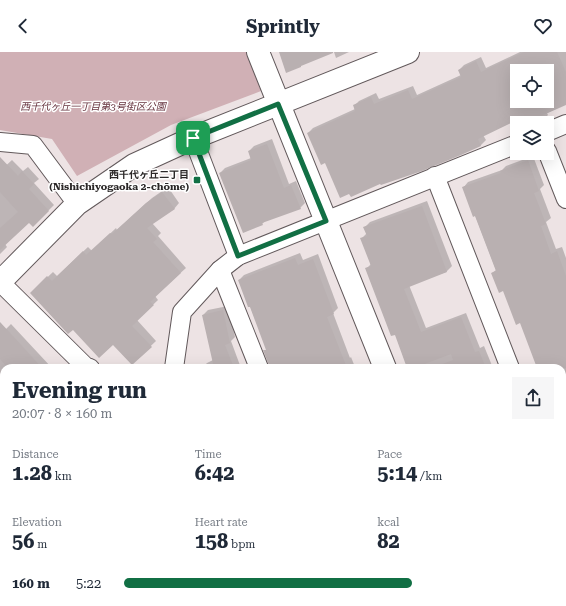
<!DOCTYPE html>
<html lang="en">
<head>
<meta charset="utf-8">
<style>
  body { margin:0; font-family:"Roboto Serif","Noto Sans JP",serif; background:#f6f6f7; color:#1f2937; height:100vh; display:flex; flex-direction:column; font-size:15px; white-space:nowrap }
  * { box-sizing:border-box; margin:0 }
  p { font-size:13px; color:#747a83 }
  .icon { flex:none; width:22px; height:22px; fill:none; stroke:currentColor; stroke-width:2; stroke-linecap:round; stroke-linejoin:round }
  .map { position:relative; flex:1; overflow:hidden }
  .panel { position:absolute; left:0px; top:312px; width:566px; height:242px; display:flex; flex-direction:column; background:#fff; border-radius:12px 12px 0 0; box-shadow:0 4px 16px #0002 }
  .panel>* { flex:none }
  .tools { position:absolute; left:510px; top:12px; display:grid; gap:8px }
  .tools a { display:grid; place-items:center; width:44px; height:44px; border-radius:0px; background:#fff; box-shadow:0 4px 16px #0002; font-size:20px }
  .pin { position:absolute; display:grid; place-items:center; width:34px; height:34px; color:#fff; margin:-17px; border-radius:8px; box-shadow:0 2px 6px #0006 }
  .round { display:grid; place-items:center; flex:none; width:42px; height:42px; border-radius:0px; background:#f6f6f7 }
  .head { display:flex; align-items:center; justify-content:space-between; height:68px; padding:0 12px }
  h1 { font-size:22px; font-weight:700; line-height:30px }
  .figures { display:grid; grid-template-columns:repeat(3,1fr); gap:6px; height:68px; padding:4px 12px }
  .figures div { display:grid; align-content:center }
  .figures b { font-size:20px; font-weight:700 }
  .figures small { font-size:11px; font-weight:400 }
  .figures p { font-size:11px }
  ul { padding:0 12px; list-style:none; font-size:13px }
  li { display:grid; grid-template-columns:64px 48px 1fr; align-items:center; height:30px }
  li i { height:10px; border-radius:5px; background:#116f44 }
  header { display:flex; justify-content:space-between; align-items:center; height:52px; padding:0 12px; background:#fff; font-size:18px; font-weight:700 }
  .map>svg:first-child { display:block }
</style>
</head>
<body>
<header><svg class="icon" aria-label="back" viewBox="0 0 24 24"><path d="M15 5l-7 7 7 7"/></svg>Sprintly<svg class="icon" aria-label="heart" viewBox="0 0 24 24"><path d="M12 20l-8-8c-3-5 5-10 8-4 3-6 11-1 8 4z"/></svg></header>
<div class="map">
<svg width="566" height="554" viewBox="0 0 566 554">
  <rect width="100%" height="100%" fill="#ede3e4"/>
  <path fill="#d0b0b5" d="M0,0H247L261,39L171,73L77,124L52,87L0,78Z"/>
  <g fill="#0003" fill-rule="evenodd">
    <path d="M334,0H349L336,6Z"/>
    <path d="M520,0H566V51L547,61L548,63L543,68L537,71H521L518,67L483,83L486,88L481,93L461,102L326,110L308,81L313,76L355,57L354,54L359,49L376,41L379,47L413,34L417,43L461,23L459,18L464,13L481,5L486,16ZM517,19H547V49H517Z"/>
    <path d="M272,87L289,132L296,129L305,151L300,156L265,169L262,172L220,121L225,116L251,106L249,99L254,94Z"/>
    <path d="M533,104L544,133L540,137L551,166L546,170L556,197L562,195L566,206V390L563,383L562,384V316H538L521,270L504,238L492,221L496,218L475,163L463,136L468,130L502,118L506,114Z"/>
    <path d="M12,108L23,119L28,115L39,127L34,131L54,153L33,174L29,170L5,192L7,195L0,202V119Z"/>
    <path d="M168,135L179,151L174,157L152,171L161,181L158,184L186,216L155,244L158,248L137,268L156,289L132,312L113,291L73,276L31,241L53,220L57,224L88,195L92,199L116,176L117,178L152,146Z"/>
    <path d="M427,149L452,214L446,220L409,233L426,276L466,261L480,296L484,294L493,316H408L395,281L366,217L371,212L362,186L367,181L365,175L370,170Z"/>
    <path d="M300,201L303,208L318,202L338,256L333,261L350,306L351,305L355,315L361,313L363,316H271L265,299L267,297L250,254L239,228L244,223Z"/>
    <path d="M228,254L235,285L231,289L241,316H202L207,311L213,308L203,263L208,258Z"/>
    <path d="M11,272L52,316H4V371L0,375V283Z"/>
    <path d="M0,452L4,456V550H38L36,554H8L0,549Z"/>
    <path d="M566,538V554H531L544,550H562V539Z"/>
    <path d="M62,550H128L127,554H61Z"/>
    <path d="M155,550H268L267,554H154Z"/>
    <path d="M367,550H438L427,554H369Z"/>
    <path d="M531,550H538L522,554L524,552Z"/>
    <path d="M339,552L340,554H320Z"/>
  </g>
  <g fill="#b9b0b1" fill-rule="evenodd">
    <path d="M279,0H333V1L301,14V15L286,21Z"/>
    <path d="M524,0H557L566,20V53L541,64L544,70L542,71H511L478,87L481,94L461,103L422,119L381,133L380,132L351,145L349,142L340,146L325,111L321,113L307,81L355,59L353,53L371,45L374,52L408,38L412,47L461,25L458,18L476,9L481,20ZM517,19H547V49H517Z"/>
    <path d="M267,92L284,136L291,133L301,157L262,171L263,173L243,181L219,121L251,108L248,99Z"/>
    <path d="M0,105L18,124L22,119L34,132L29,137L49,159L33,175L29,171L0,198V176L18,160L0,140Z"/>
    <path d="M528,108L539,139L534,141L546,172L541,174L551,202L557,199L566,224V316H537L520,271L516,273L503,239L499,241L491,221L496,219L475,164L473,165L462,135L501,121L500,119Z"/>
    <path d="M162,140L175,157L147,176L157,187L153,190L181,221L150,250L154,253L132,274L152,295L132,313L113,293L99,306L73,278L68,282L30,241L47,224L52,229L83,199L86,203L110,181L112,182L146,151Z"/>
    <path d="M422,154L447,220L404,237L421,280L461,265L475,300L479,299L486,316H437V314L453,308L451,302L414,316H407L395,283L391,284L365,216L371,214L360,186L367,184L363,175Z"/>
    <path d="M295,206L298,213L313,207L334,262L327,265L347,316H270L263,298H266L250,255H248L238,228Z"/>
    <path d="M223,258L230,291L225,293L234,316H214L202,263Z"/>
    <path d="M0,270L24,296L42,316H8L0,307Z"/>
  </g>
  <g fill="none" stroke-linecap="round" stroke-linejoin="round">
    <defs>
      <g id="minor">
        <path d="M547,80L566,72"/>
        <path d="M193,86L238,204"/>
        <path d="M0,90L33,93L77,152"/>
        <path d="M547,99L566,147"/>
        <path d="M435,124L510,316"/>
        <path d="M220,218L259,316"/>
        <path d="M0,230L86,315L90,316"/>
        <path d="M174,316L182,260L220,218L238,204L517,92"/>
        <path d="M0,405L4,401"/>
        <path d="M0,430L4,433"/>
        <path d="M562,448L566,458"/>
        <path d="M562,521L566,519"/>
        <path d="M353,550L354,554"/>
        <path d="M137,554L138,550"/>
        <path d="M474,554L484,550"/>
      </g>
      <g id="tertiary">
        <path d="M258,0L385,316"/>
        <path d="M0,230L77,152L134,113L193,86L408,0"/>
        <path d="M469,554V550"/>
      </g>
    </defs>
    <use href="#minor" stroke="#62595b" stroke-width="20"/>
    <use href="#tertiary" stroke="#62595b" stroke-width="24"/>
    <use href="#minor" stroke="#fff" stroke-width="18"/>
    <use href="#tertiary" stroke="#fff" stroke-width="22"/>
  </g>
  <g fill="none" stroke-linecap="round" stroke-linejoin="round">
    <defs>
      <path id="route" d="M278,52L326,169L238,204L193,86Z"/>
    </defs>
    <use href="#route" stroke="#fff" stroke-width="8"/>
    <use href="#route" stroke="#116f44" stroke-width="5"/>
  </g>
  <rect fill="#116f44" stroke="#fff" stroke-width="1.5" x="193" y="124" width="8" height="8" rx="2"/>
  <g text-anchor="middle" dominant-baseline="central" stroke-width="3" stroke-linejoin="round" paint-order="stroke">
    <g font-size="10" font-style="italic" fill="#66333e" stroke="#fff">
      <text x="93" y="54">西千代ヶ丘一丁目第3号街区公園</text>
    </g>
    <g font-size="10" font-weight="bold" fill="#2b2828" stroke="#fff" text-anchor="end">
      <text x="189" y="122">西千代ヶ丘二丁目<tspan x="189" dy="12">(Nishichiyogaoka 2-chōme)</tspan></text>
    </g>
  </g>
</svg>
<div class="tools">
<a><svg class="icon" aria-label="locate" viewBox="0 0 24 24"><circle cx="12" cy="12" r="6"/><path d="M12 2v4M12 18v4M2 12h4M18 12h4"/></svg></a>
<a><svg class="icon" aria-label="layers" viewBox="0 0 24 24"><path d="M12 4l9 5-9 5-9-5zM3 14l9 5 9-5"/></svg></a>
</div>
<div class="pin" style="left:193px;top:86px;background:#1e9e55"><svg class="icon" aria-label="arrive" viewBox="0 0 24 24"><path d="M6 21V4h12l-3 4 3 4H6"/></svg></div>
<section class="panel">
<div class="head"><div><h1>Evening run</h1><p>20:07 · 8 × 160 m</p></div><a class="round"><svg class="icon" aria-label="share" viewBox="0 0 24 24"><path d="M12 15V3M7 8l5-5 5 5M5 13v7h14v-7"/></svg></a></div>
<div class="figures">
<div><p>Distance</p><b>1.28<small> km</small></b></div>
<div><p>Time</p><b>6:42</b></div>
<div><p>Pace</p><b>5:14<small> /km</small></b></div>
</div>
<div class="figures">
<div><p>Elevation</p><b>56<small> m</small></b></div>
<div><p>Heart rate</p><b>158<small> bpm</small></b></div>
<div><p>kcal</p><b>82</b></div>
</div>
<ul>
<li><b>160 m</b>5:22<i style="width:67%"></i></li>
</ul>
</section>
</div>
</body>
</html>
